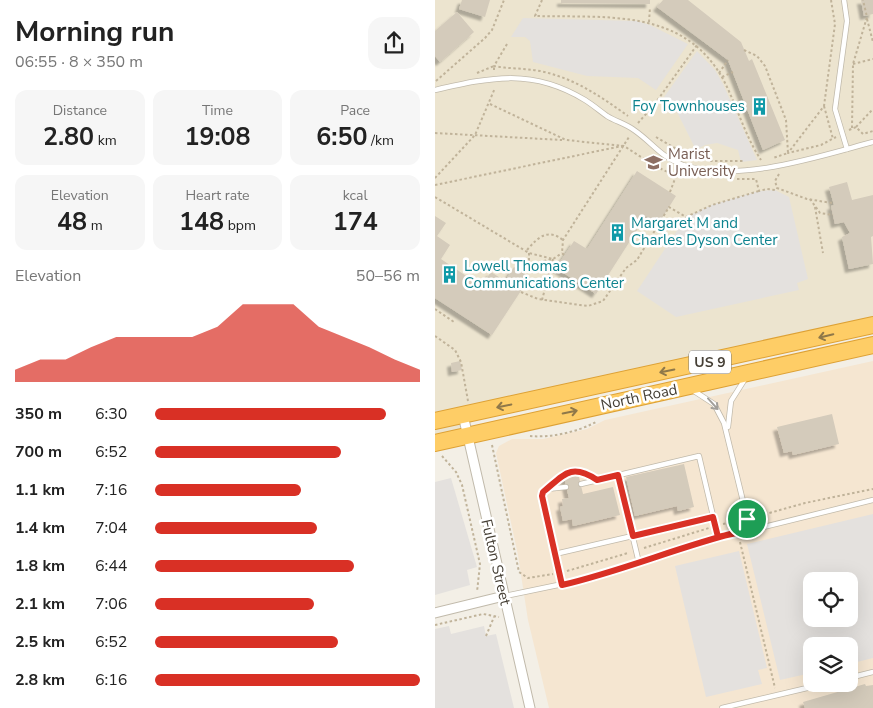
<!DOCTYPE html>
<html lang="en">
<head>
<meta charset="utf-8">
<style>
  body { margin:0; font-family:"Nunito Sans",sans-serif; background:#f6f6f6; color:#222; height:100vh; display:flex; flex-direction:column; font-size:19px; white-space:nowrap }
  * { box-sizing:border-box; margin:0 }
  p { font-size:16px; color:#767676 }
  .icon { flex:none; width:28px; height:28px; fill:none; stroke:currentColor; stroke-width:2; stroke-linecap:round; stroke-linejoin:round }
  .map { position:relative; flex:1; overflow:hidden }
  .sheet { display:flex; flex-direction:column; background:#fff; width:435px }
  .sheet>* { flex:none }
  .controls { position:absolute; left:368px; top:572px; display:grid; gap:10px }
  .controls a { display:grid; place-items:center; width:55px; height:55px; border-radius:10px; background:#fff; box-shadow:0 5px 20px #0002; font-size:25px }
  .pin { position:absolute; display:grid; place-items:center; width:42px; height:42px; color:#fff; margin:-21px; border:2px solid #fff; border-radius:50%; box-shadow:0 1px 5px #0007 }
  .round { display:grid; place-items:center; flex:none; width:52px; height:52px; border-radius:15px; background:#f6f6f6 }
  .headline { display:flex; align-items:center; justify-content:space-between; height:85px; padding:0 15px }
  h1 { font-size:28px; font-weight:700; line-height:38px }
  .stats { display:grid; grid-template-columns:repeat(3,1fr); gap:8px; height:85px; padding:5px 15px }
  .stats div { display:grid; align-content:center; border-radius:12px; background:#f6f6f6; text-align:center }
  .stats b { font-size:25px; font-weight:700 }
  .stats small { font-size:14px; font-weight:400 }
  .stats p { font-size:14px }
  .chart { height:140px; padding:10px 15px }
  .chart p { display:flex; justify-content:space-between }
  .chart svg { width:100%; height:90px; margin-top:5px; fill:#d93025; opacity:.7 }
  ul { padding:0 15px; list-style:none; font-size:16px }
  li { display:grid; grid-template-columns:80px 60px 1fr; align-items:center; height:38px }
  li i { height:12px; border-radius:6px; background:#d93025 }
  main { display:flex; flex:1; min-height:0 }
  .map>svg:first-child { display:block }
</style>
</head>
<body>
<main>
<section class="sheet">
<div class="headline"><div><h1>Morning run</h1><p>06:55 · 8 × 350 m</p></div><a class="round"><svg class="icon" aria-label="share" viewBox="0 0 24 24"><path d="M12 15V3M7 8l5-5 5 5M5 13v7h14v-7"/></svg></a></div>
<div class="stats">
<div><p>Distance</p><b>2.80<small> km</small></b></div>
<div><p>Time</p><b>19:08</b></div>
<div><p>Pace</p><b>6:50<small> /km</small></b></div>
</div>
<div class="stats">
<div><p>Elevation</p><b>48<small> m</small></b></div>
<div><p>Heart rate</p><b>148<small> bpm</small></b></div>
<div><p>kcal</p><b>174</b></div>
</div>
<div class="chart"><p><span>Elevation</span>50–56 m</p>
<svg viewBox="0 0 160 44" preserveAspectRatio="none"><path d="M0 44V38L10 33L20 33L30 27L40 22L50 22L60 22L70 22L80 17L90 6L100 6L110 6L120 17L130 22L140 27L150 33L160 38V44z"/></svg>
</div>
<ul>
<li><b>350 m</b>6:30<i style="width:87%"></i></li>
<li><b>700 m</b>6:52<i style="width:70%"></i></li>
<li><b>1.1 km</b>7:16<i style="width:55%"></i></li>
<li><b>1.4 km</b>7:04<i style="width:61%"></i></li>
<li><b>1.8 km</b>6:44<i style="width:75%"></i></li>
<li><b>2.1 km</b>7:06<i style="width:60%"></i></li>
<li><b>2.5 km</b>6:52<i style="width:69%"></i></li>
<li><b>2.8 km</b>6:16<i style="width:100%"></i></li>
</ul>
</section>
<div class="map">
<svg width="438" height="708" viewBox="0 0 438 708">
  <defs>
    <filter id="shadow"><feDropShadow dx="-4" dy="4" stdDeviation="1" flood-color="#0004"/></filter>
  </defs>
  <rect width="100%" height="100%" fill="#f3efe6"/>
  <path fill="#f5e6d1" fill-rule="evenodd" d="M438,361V708H114L93,620L83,555L61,453L64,446L77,439H108L152,429L170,420ZM376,581H414V619H376ZM376,646H414V684H376Z"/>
  <path fill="#ece4cf" d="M0,0H438V325L25,417L30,437L0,444Z"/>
  <g fill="#e4e1de" fill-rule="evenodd">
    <path d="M88,18L202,21L215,25L253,44L221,90L203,78L152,76L98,62L95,41L90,37H76Z"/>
    <path d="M262,51L280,70L288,84L322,160L306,162L303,150L282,143L270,145L261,150L243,114L229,97Z"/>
    <path d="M340,190L354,197L373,279L362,283L364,290L241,317L202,291L251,217L277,205L324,191Z"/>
    <path d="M16,478L42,567L32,570L35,585L0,595V482Z"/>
    <path d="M438,514V658L414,664V646H376V673L345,680L312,544ZM376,581H414V619H376Z"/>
    <path d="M304,551L332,668L323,670L327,684L271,697L240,566Z"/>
    <path d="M14,626L16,634L49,626L51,636L61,634L79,708H0V629Z"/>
  </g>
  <g fill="#d4cbbb" filter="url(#shadow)">
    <path d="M27,0H55L50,17L24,9Z"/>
    <path d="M126,0H215V4L126,3Z"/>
    <path d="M228,0H253L306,42L314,61L317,59L350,140L328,150L293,60L222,7Z"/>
    <path d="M426,0H438V14L429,16Z"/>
    <path d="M22,12L39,32L5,62L0,56V31Z"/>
    <path d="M202,171L241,196L223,224L211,216L161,294L121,268L139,241L152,249Z"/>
    <path d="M412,182L417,200L438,195V236L436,237L438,264L414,269L407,237L415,233L409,222L400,224L396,206L399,205L394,187Z"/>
    <path d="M0,216L11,223L2,236L15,245L6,259L46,286L56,272L70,281L79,267L95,277L57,335L0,298Z"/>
    <path d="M25,361L27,370L17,372L16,363Z"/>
    <path d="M397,414L404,444L358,455L357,451L349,453L342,427Z"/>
    <path d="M249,464L259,507L243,511L242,506L200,516L191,477Z"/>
    <path d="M143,473L148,494L178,487L185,515L138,526L137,519L128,521L125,507L128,506L127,499L134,498L129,477Z"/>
    <path d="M430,684L431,686L438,685V708H370L368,702Z"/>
  </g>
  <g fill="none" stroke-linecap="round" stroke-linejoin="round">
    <defs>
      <g id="lane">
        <path d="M409,0L412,21L400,109L412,149"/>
        <path d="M0,90C57,77 97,68 150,100C158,105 165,111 172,116C180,121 191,124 199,130C218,143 224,156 248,165C305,183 382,157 438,142"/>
        <path d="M259,391L279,404L289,423L315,530"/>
        <path d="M293,427L296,401L310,379"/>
        <path d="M183,475L204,563"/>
        <path d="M146,484L264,456L283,537"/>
        <path d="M117,488C126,467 145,469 162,480"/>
        <path d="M120,554L279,517"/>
        <path d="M127,585L107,496L112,489L131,487"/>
        <path d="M70,596L147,580L252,546L438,500"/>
        <path d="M414,678L438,672"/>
        <path d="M287,708L389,684"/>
      </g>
      <g id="street">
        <path d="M28,415L95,708"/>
        <path d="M0,613L69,596"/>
      </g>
      <g id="highway">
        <path d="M0,421L438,325"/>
        <path d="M0,443L438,345"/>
      </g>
    </defs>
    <use href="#lane" stroke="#c1baab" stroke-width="6"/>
    <use href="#street" stroke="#c1baab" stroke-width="11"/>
    <use href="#highway" stroke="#dda135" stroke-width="18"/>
    <g stroke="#c0b39a" stroke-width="2" stroke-dasharray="2.5 2.5" stroke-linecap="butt">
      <path d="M107,0L100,16C170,18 250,7 289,81C302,106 310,136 326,160"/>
      <path d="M396,0L400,24L389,106L353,153L386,145L401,137"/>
      <path d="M432,19L438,42"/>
      <path d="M214,22L215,7"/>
      <path d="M72,44L59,66C74,69 89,68 105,71C139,78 165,96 193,116"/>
      <path d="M309,50L322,56L330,66L351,120L353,153L338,158"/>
      <path d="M418,64L438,59"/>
      <path d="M42,73L59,66V71"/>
      <path d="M284,73L293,60"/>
      <path d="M287,77L298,72"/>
      <path d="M1,81L50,38L57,30L69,0"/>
      <path d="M55,104L131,140L189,146L220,166L241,176L263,177"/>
      <path d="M389,106L398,139"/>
      <path d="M203,123L219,105L262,45"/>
      <path d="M421,127L438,109"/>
      <path d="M417,128L418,64L432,17L428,0"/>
      <path d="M414,130L421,127L428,134L438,131"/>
      <path d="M0,133L127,140"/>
      <path d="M221,137L250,154L265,160"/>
      <path d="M275,161H310"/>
      <path d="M344,174L340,181L342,188L372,199L397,203"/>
      <path d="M0,178L40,135L60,88"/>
      <path d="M302,179H321L324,191L332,189L340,190L342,188"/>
      <path d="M0,185L187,146"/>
      <path d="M235,192L241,176"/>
      <path d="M0,197L94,253L118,259"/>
      <path d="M375,199L385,213L398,215"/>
      <path d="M380,207L388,253"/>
      <path d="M92,250C103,237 113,228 128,240"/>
      <path d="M129,255L127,253L128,240L194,137"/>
      <path d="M94,264L118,259L127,253"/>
      <path d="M87,273L116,269"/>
      <path d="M87,273L94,264V253"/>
      <path d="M86,292L103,299L145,305L153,306L168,301L191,268L202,260L234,207L251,217L277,205L324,191"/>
      <path d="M107,300L118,259"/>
      <path d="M0,309L19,322"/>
      <path d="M0,336L20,350L26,362L33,401"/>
      <path d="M95,436C116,438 142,432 161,422"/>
      <path d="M57,445L84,572L93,578L118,574"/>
      <path d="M7,456L21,472L27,485L45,564L42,592"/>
      <path d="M320,517L370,503L438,489"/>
      <path d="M288,524L305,520"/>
      <path d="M301,525V510"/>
      <path d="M305,542L340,688"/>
      <path d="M209,548L274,528"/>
      <path d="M132,571L193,553"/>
      <path d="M0,625L48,614L64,617"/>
      <path d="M51,636L59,617"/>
    </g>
    <use href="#lane" stroke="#fff" stroke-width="4.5"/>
    <use href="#street" stroke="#fff" stroke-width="9"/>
    <use href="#highway" stroke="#fecd66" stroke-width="16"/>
  </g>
  <defs><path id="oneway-shaft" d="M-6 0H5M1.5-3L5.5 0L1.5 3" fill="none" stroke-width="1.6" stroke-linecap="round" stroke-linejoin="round" transform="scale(1.25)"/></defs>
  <g stroke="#8f7849">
    <use href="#oneway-shaft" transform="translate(391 336) rotate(167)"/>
    <use href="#oneway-shaft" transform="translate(232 371) rotate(168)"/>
    <use href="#oneway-shaft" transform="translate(69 406) rotate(168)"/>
    <use href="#oneway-shaft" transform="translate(135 412) rotate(-12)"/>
  </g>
  <use stroke="#a29f9a" href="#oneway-shaft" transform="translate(278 404) rotate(48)"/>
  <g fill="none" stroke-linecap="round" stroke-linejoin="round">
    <defs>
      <path id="route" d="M312,519L315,530L283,537L278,517L198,536L183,475L162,480C135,462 128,476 108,492L107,496L127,585C187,571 243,547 303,532L300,521L312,519"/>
    </defs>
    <use href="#route" stroke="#fff" stroke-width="10"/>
    <use href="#route" stroke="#d93025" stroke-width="6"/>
  </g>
  <defs>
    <symbol id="building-bare" viewBox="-9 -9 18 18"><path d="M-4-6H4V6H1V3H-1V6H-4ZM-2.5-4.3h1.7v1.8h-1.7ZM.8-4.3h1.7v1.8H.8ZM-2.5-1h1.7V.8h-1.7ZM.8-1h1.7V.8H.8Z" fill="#0f9aa8" stroke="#fff" stroke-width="2.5" paint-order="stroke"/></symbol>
    <symbol id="university-bare" viewBox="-9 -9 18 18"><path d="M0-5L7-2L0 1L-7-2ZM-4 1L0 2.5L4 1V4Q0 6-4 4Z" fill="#8d6e63" stroke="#fff" stroke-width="2.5" paint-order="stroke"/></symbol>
  </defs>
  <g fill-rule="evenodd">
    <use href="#building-bare" x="312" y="94" width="25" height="25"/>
    <use href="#university-bare" x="206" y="150" width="25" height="25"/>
    <use href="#building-bare" x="170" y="220" width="25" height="25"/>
    <use href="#building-bare" x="2" y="262" width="25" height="25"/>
  </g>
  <g text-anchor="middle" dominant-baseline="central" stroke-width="5" stroke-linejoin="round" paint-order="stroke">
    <rect fill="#fff" stroke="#7d7972" stroke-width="1" x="254" y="350.5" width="42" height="23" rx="4"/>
    <g font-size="14" font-weight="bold" fill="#453f35">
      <text x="275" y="362">US 9</text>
    </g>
    <g font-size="15" fill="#0d838f" stroke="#fff" text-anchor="start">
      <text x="310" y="106" text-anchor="end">Foy Townhouses</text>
      <text x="196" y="223">Margaret M and<tspan x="196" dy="17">Charles Dyson Center</tspan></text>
      <text x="29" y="266">Lowell Thomas<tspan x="29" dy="17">Communications Center</tspan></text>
    </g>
    <g font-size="15" fill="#785e54" stroke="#fff" text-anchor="start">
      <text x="233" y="154">Marist<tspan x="233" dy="17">University</tspan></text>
    </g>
    <g font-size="15" fill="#453f35" stroke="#fff">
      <text transform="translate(204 397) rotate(-12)">North Road</text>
      <text transform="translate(61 562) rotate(77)">Fulton Street</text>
    </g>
  </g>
</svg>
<div class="controls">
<a><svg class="icon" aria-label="locate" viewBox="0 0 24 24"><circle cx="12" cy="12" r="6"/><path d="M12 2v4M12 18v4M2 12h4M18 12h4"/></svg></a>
<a><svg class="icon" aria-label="layers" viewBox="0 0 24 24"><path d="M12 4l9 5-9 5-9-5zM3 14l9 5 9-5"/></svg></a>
</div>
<div class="pin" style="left:312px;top:519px;background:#1e9e55"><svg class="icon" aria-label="arrive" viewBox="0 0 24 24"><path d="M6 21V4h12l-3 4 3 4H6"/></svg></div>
</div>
</main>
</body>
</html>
